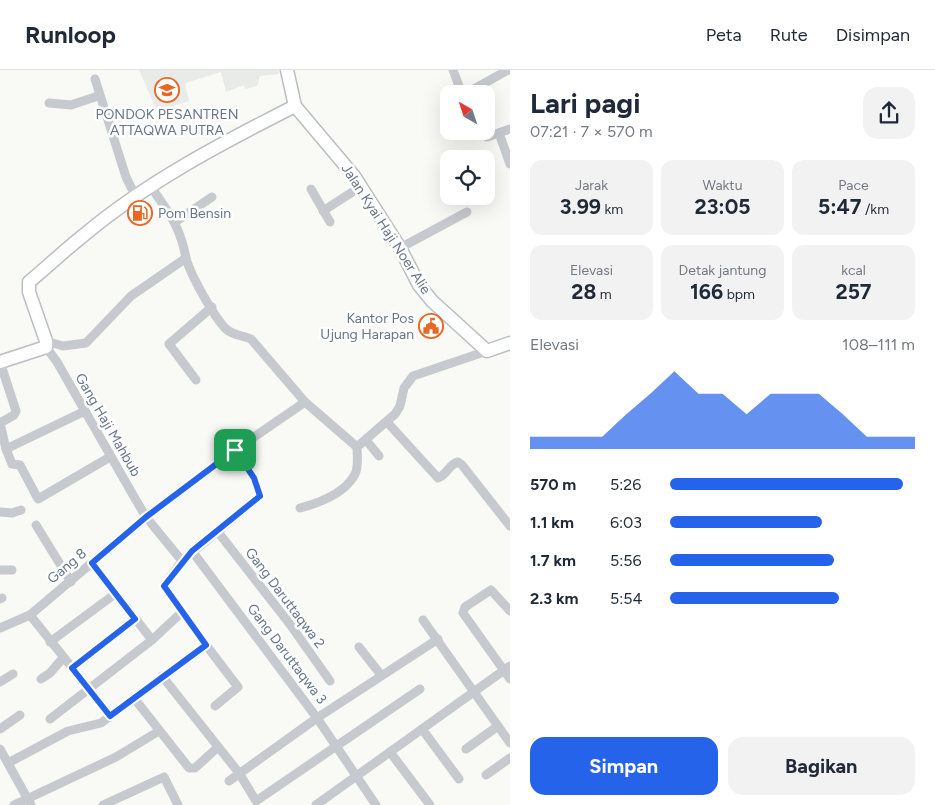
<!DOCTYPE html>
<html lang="id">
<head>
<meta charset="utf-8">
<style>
  body { margin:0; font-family:Figtree,sans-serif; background:#f2f2f3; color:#1f2937; height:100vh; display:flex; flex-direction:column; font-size:19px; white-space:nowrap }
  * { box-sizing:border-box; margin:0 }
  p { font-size:16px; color:#747a83 }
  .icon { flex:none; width:28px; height:28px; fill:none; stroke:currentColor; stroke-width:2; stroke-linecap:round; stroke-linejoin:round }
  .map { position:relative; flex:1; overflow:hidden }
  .side { display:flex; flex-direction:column; background:#fff; width:425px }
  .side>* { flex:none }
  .needle { width:32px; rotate:321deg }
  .tools { position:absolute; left:440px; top:15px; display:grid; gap:10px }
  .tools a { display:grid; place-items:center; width:55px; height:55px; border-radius:10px; background:#fff; box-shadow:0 5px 20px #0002; font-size:25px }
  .pin { position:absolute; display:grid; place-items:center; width:42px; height:42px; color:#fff; margin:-21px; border-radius:10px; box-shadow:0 2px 8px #0006 }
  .round { display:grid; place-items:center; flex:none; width:52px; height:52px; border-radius:15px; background:#f2f2f3 }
  .summary { display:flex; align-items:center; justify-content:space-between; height:85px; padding:0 20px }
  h1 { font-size:28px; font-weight:700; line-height:38px }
  .stats { display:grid; grid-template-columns:repeat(3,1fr); gap:8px; height:85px; padding:5px 20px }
  .stats div { display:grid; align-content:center; border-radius:12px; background:#f2f2f3; text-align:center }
  .stats b { font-size:21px; font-weight:700 }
  .stats small { font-size:14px; font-weight:400 }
  .stats p { font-size:14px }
  .chart { height:140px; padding:10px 20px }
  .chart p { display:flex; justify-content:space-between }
  .chart svg { width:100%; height:90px; margin-top:5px; fill:#2563eb; opacity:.7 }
  .primary-button { display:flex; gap:10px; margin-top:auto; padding:10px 20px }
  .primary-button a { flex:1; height:58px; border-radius:15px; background:#2563eb; color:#fff; font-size:20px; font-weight:700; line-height:58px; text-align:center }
  .primary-button a+a { background:#f2f2f3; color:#1f2937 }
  ul { padding:0 20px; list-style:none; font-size:16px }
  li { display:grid; grid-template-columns:80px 60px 1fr; align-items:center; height:38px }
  li i { height:12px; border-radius:6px; background:#2563eb }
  header { display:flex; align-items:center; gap:30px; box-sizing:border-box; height:70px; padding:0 25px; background:#fff; border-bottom:1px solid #e0e1e3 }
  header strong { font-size:24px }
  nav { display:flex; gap:28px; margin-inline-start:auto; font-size:18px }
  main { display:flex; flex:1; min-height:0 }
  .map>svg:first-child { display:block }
</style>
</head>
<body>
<header>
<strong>Runloop</strong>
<nav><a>Peta</a><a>Rute</a><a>Disimpan</a></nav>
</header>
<main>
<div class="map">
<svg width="510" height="735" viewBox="0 0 510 735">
  <rect width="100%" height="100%" fill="#f9f9f6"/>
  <path fill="#e9ebe9" d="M139,0H278L279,4L260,6L257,16L245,19L244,15L226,22L221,2L185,13L189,31L157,41Z"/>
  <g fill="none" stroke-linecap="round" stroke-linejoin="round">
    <defs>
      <g id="secondary">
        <path d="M287,0L295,36L354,106L400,178L419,215L432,231L487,281L510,273"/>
        <path d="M0,292L46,277V271L29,222V212C47,197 65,180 84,165C147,112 222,73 295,36"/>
      </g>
    </defs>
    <use href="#secondary" stroke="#babfc4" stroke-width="15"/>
    <g stroke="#c6c9cd" stroke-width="9">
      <path d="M453,0L462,24"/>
      <path d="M95,9L126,107L136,127"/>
      <path d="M465,24L508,0"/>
      <path d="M49,33L71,35L98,26"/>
      <path d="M482,61L487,67L510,59"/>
      <path d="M499,63L510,94"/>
      <path d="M311,119L330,152"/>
      <path d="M323,141L360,117"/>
      <path d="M175,152L212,127"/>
      <path d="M400,178L467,142"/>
      <path d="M186,188C190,204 214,247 226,259C234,266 242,265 251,269L305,332L357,377"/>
      <path d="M46,271L63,276L86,273L131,226L186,188C180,156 169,143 151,117"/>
      <path d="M0,292L16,341L14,345L0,353L6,379L12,394L20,395L38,429L110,387"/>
      <path d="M196,310L169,274L212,237"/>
      <path d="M387,352L438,408C447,405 449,394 458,392L462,395L510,456"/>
      <path d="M366,370L379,386"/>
      <path d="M357,377L395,344L400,336L404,318L413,306L487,281"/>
      <path d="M6,379L85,341"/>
      <path d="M300,438C319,433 345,424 355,404C359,396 357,385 357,377"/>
      <path d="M0,442L12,443L21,440"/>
      <path d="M36,455L71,512"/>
      <path d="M218,462L289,553L330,611"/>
      <path d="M192,481L317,648L376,735"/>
      <path d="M182,491L260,426L254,408L235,380"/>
      <path d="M92,493L152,570"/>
      <path d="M0,500H12"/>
      <path d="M0,529L2,528"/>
      <path d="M510,541L491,520L465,537L463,543L510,609"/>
      <path d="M30,545L110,645"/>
      <path d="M423,550L510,673"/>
      <path d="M0,558L30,545L146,447L235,380L305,332"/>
      <path d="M50,572L115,524"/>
      <path d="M206,575L238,617L215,636"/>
      <path d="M359,577L381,605"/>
      <path d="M72,598L135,549"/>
      <path d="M162,606L239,703L256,731L420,619"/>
      <path d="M41,609L50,603L63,588"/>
      <path d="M0,612L13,604"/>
      <path d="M134,628L189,698H195L218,677"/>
      <path d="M50,649L152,570L182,542"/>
      <path d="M0,659L20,645"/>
      <path d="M422,659L459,709"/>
      <path d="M0,679L31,735"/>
      <path d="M466,679L498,656"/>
      <path d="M390,682L430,735"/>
      <path d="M8,693L68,661L101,653L206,575L164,516L182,491L146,447L133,425L57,292L46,277"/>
      <path d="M486,705L510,688"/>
      <path d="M229,711L317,648L438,569"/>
      <path d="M14,735L116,687L159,661"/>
      <path d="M103,735L164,707L178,735"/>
      <path d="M316,735L510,596"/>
    </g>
    <use href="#secondary" stroke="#fff" stroke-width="12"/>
  </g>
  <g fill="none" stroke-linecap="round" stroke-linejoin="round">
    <defs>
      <path id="route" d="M235,380L254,408L260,426L192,481L164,516L206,575L110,646L72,598L135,549L92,493L146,447Z"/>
    </defs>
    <use href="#route" stroke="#fff" stroke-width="10"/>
    <use href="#route" stroke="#2563eb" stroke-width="6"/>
  </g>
  <defs>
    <symbol id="school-ring" viewBox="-11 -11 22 22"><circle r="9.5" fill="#fff" stroke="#ea6624" stroke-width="1.5"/><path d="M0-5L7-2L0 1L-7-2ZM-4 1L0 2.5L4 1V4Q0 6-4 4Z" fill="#ea6624"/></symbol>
    <symbol id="fuel-ring" viewBox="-11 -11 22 22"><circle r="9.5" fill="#fff" stroke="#ea6624" stroke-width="1.5"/><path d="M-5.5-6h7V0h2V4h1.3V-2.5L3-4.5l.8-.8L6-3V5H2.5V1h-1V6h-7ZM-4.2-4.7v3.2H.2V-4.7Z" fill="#ea6624"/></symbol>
    <symbol id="civic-ring" viewBox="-11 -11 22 22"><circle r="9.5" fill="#fff" stroke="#ea6624" stroke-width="1.5"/><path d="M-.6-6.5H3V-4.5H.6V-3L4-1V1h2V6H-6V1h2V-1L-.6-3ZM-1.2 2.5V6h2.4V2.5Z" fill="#ea6624"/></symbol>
  </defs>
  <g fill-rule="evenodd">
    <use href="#school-ring" x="153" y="6" width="28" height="28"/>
    <use href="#fuel-ring" x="126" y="129" width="28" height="28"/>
    <use href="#civic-ring" x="417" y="242" width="28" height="28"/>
  </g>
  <g text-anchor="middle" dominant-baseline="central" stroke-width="5" stroke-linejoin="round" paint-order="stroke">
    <g font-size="14" fill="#667688" stroke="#fff">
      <text x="167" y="44">PONDOK PESANTREN<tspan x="167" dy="16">ATTAQWA PUTRA</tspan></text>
      <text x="158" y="143" text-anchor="start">Pom Bensin</text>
      <text x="414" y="248" text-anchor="end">Kantor Pos<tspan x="414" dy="16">Ujung Harapan</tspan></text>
    </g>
    <g font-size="14" fill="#667688" stroke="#fff">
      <text transform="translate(386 159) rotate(57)">Jalan Kyai Haji Noer Alie</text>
      <text transform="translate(108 355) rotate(60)">Gang Haji Mahbub</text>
      <text transform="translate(67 496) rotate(-40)">Gang 8</text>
      <text transform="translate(285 528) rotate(53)">Gang Daruttaqwa 2</text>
      <text transform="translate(287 584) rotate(53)">Gang Daruttaqwa 3</text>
    </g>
  </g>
</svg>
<div class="tools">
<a><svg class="needle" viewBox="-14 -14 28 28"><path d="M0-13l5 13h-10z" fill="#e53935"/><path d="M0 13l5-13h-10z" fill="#747a83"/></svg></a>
<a><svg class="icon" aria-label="locate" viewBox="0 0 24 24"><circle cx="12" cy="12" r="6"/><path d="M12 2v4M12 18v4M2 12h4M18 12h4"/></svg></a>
</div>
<div class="pin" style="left:235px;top:380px;background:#1e9e55"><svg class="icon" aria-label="arrive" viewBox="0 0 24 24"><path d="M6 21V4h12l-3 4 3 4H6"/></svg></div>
</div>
<section class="side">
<div class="summary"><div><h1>Lari pagi</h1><p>07:21 · 7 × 570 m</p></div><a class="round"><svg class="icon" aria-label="share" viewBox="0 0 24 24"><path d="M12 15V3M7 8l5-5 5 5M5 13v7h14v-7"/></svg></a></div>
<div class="stats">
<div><p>Jarak</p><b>3.99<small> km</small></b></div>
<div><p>Waktu</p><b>23:05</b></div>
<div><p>Pace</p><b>5:47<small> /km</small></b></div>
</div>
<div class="stats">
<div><p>Elevasi</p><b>28<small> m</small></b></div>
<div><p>Detak jantung</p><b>166<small> bpm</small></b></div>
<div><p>kcal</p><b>257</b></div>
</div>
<div class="chart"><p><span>Elevasi</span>108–111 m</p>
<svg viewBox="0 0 160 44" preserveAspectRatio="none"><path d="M0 44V38L10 38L20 38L30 38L40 27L50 17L60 6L70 17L80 17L90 27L100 17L110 17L120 17L130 27L140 38L150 38L160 38V44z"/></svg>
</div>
<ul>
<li><b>570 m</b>5:26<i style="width:95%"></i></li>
<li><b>1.1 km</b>6:03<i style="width:62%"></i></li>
<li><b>1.7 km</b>5:56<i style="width:67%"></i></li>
<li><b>2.3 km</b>5:54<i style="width:69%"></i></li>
</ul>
<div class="primary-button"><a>Simpan</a><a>Bagikan</a></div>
</section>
</main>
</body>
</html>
